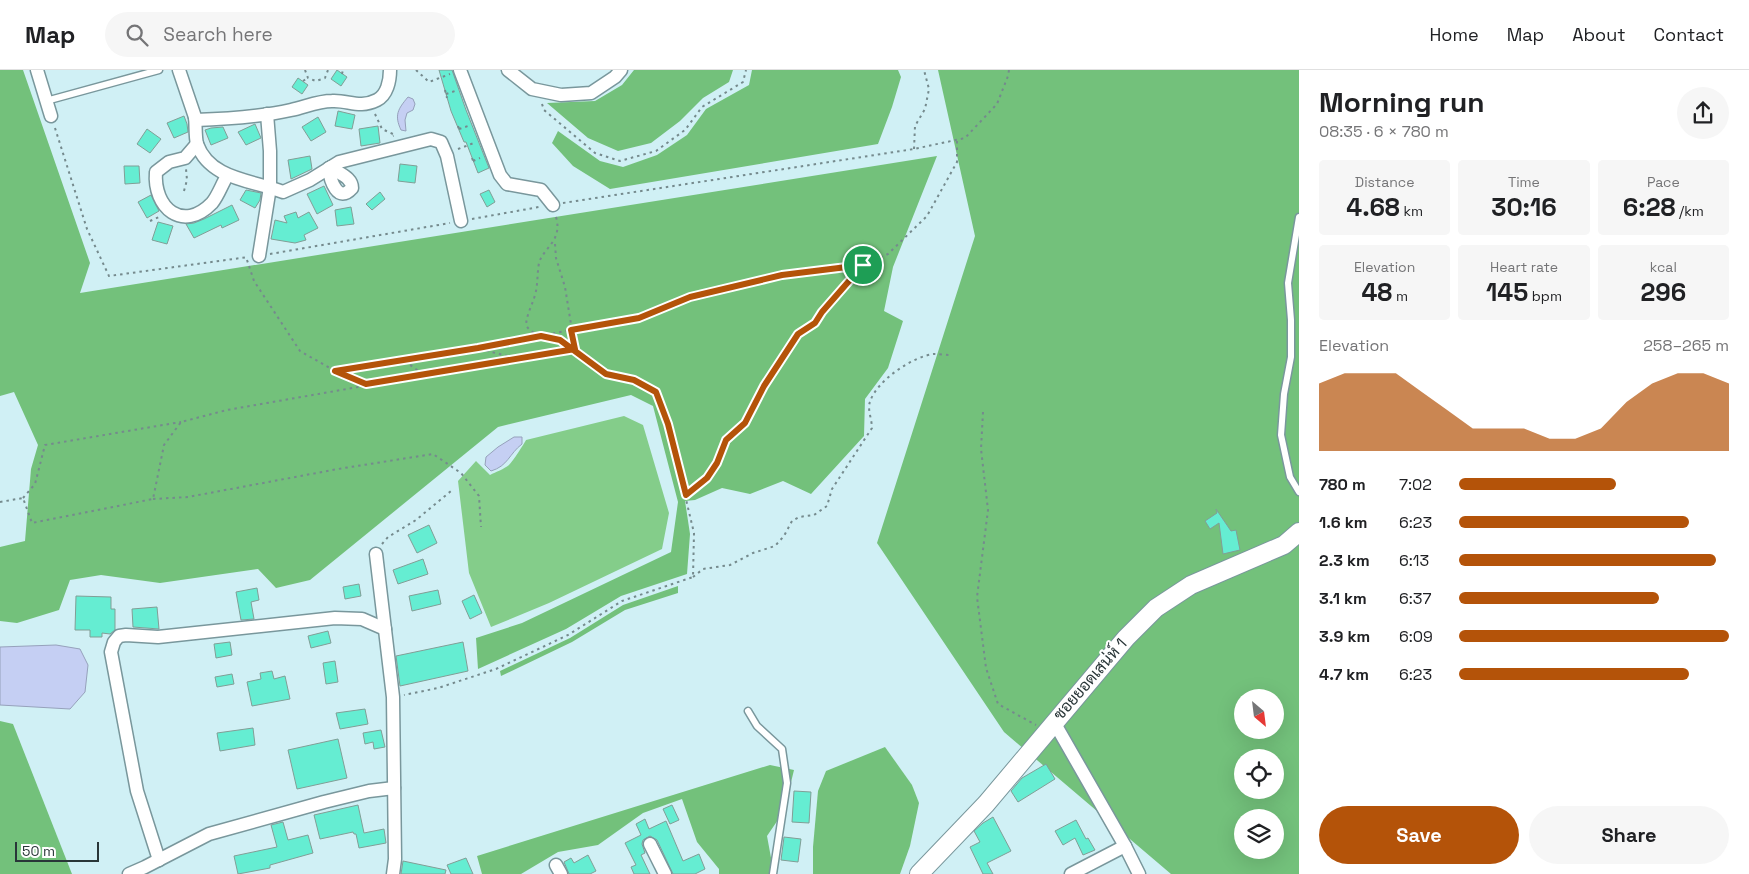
<!DOCTYPE html>
<html lang="en">
<head>
<meta charset="utf-8">
<style>
  body { margin:0; font-family:"Space Grotesk",Sarabun,sans-serif; background:#f6f6f6; color:#202124; height:100vh; display:flex; flex-direction:column; font-size:19px; white-space:nowrap }
  * { box-sizing:border-box; margin:0 }
  p { font-size:16px; color:#757577 }
  .icon { flex:none; width:28px; height:28px; fill:none; stroke:currentColor; stroke-width:2; stroke-linecap:round; stroke-linejoin:round }
  .map { position:relative; flex:1; overflow:hidden }
  .details { display:flex; flex-direction:column; background:#fff; width:450px }
  .details>* { flex:none }
  .needle { width:32px; rotate:152deg }
  .fabs { position:absolute; left:1234px; top:619px; display:grid; gap:10px }
  .fabs a { display:grid; place-items:center; width:50px; height:50px; border-radius:50%; background:#fff; box-shadow:0 5px 20px #0002; font-size:25px }
  .scale { position:absolute; left:15px; bottom:12px; width:84px; box-sizing:border-box; padding-left:5px; border:2px solid #293638; border-top:0; font-size:14px; line-height:18px; white-space:nowrap; color:#293638; -webkit-text-stroke:4px #fff; paint-order:stroke }
  .pin { position:absolute; display:grid; place-items:center; width:42px; height:42px; color:#fff; margin:-21px; border:2px solid #fff; border-radius:50%; box-shadow:0 1px 5px #0007 }
  .round { display:grid; place-items:center; flex:none; width:52px; height:52px; border-radius:26px; background:#f6f6f6 }
  .headline { display:flex; align-items:center; justify-content:space-between; height:85px; padding:0 20px }
  h1 { font-size:28px; font-weight:700; line-height:38px }
  .figures { display:grid; grid-template-columns:repeat(3,1fr); gap:8px; height:85px; padding:5px 20px }
  .figures div { display:grid; align-content:center; border-radius:5px; background:#f6f6f6; text-align:center }
  .figures b { font-size:25px; font-weight:700 }
  .figures small { font-size:14px; font-weight:400 }
  .figures p { font-size:14px }
  .chart { height:140px; padding:10px 20px }
  .chart p { display:flex; justify-content:space-between }
  .chart svg { width:100%; height:90px; margin-top:5px; fill:#b45309; opacity:.7 }
  .primary-button { display:flex; gap:10px; margin-top:auto; padding:10px 20px }
  .primary-button a { flex:1; height:58px; border-radius:30px; background:#b45309; color:#fff; font-size:20px; font-weight:700; line-height:58px; text-align:center }
  .primary-button a+a { background:#f6f6f6; color:#202124 }
  ul { padding:0 20px; list-style:none; font-size:16px }
  li { display:grid; grid-template-columns:80px 60px 1fr; align-items:center; height:38px }
  li i { height:12px; border-radius:6px; background:#b45309 }
  header { display:flex; align-items:center; gap:30px; box-sizing:border-box; height:70px; padding:0 25px; background:#fff; border-bottom:1px solid #e0e0e0 }
  header strong { font-size:24px }
  nav { display:flex; gap:28px; margin-inline-start:auto; font-size:18px }
  .search { width:350px; height:45px; background:#f6f6f6; display:flex; align-items:center; gap:12px; box-sizing:border-box; padding:0 18px; border-radius:28px; color:#757577; font-size:19px }
  main { display:flex; flex:1; min-height:0 }
  .map>svg:first-child { display:block }
</style>
</head>
<body>
<header>
<strong>Map</strong>
<div class="search"><svg class="icon" aria-label="search" viewBox="0 0 24 24"><circle cx="10" cy="10" r="6"/><path d="M15 15l6 6"/></svg>Search here</div>
<nav><a>Home</a><a>Map</a><a>About</a><a>Contact</a></nav>
</header>
<main>
<div class="map">
<svg width="1299" height="804" viewBox="0 0 1299 804">
  <rect width="100%" height="100%" fill="#d0f0f5"/>
  <path fill="#84cd8a" d="M624,346L643,355L669,443L662,479L549,533L491,557L469,503L458,411L476,391L490,405C496,402 504,399 509,395C513,391 524,374 526,370Z"/>
  <g fill="#73c17b" fill-rule="evenodd">
    <path d="M0,0H23L90,193L80,223L937,86L893,197L884,241L903,251L888,298L865,329L864,366L811,424L783,411L750,424L722,418L695,430L685,431L690,464L687,504L621,526L566,559L478,599L476,568L522,553L671,482L678,432L653,336L631,325L498,357L310,510L276,518L258,499L160,513L101,505L70,510L59,540L17,553L0,551V477L25,471L31,399L38,375L14,322L0,326Z"/>
    <path d="M634,0H733L729,12L703,28L680,51L651,73L618,81L588,68L547,33L595,31L622,15Z"/>
    <path d="M752,0H898L901,7L892,37L878,74L610,119L573,96L552,73L558,61L600,91L623,97L657,85L687,65L706,39L749,15Z"/>
    <path d="M938,0H1299V804H1171L1004,662L877,473L975,166ZM1242,628H1275V660H1242ZM1242,688H1275V720H1242ZM1242,748H1275V780H1242Z"/>
    <path d="M678,516V523L625,540L572,572L501,606L500,601L570,568L623,535Z"/>
    <path d="M0,651L13,654L72,804H0Z"/>
    <path d="M885,677L912,715L919,733L910,776L900,804H813V777L818,721L826,701Z"/>
    <path d="M770,695L794,700L784,741L767,766L774,804H719V799L697,772L682,729L643,743L598,775L558,782L521,804H482L477,786Z"/>
  </g>
  <g fill="#c5cff3" stroke="#96a1bb">
    <path d="M408,27L413,29L415,34L413,40L407,43L405,50L406,61L401,60C394,45 398,39 408,27Z"/>
    <path d="M514,367H522V374C509,384 508,396 491,401L485,395L486,387L498,377Z"/>
    <path d="M56,575L80,579L88,595L85,622L70,639L0,635V577Z"/>
  </g>
  <g fill="#65edd2" stroke="#819e96">
    <path d="M337,0L347,7L341,16L331,9Z"/>
    <path d="M439,0H452L466,40L489,98L478,103L466,72H464L451,41Z"/>
    <path d="M298,8L308,15L302,24L292,17Z"/>
    <path d="M338,41L355,45L352,59L335,56Z"/>
    <path d="M184,46L187,54L188,62L174,68L167,53Z"/>
    <path d="M318,47L326,62L311,71L302,57Z"/>
    <path d="M255,54L261,68L246,75L238,62Z"/>
    <path d="M378,56L380,73L361,76L359,59Z"/>
    <path d="M223,57L228,68L211,75L205,60L211,58Z"/>
    <path d="M147,59L161,69L150,83L137,74Z"/>
    <path d="M310,86L312,99L291,109L288,90Z"/>
    <path d="M400,94L417,96L415,113L398,111Z"/>
    <path d="M124,96H139L140,113L125,114Z"/>
    <path d="M324,116L333,135L317,144L307,124Z"/>
    <path d="M246,120L261,123L260,130L255,138L240,130Z"/>
    <path d="M489,120L495,132L487,137L480,124Z"/>
    <path d="M380,122L385,129L372,140L366,134Z"/>
    <path d="M151,125L159,141L147,148L138,132Z"/>
    <path d="M232,135L239,150L222,158L221,155L194,168L186,154L194,153L204,149Z"/>
    <path d="M351,137L354,154L337,156L335,140Z"/>
    <path d="M296,142L298,148L309,142L318,158L304,165L306,170L295,173L271,169L275,150L287,153L284,146Z"/>
    <path d="M158,152L173,156L167,174L152,170Z"/>
    <path d="M1216,439L1231,461L1236,460L1240,480L1223,484L1219,453L1210,459L1205,451L1217,443Z"/>
    <path d="M429,455L437,473L417,483L408,465Z"/>
    <path d="M423,489L428,504L398,514L393,500Z"/>
    <path d="M359,514L361,526L345,529L343,517Z"/>
    <path d="M257,518L259,530L251,532L254,549L241,550L236,522Z"/>
    <path d="M438,520L441,534L412,541L409,526Z"/>
    <path d="M474,525L482,543L470,549L462,531Z"/>
    <path d="M76,526L111,527V539H115V560L110,564L102,563V567H90V560H75Z"/>
    <path d="M157,537L159,559L133,557L132,539Z"/>
    <path d="M328,561L331,573L311,578L308,566Z"/>
    <path d="M230,572L232,585L216,588L214,574Z"/>
    <path d="M463,572L468,601L400,616L396,586Z"/>
    <path d="M335,591L338,612L326,614L323,593Z"/>
    <path d="M272,601L274,609L285,606L290,629L252,636L247,612L261,609L260,603Z"/>
    <path d="M232,604L234,614L217,617L215,607Z"/>
    <path d="M365,639L368,654L340,659L336,643Z"/>
    <path d="M253,658L255,675L220,681L217,663Z"/>
    <path d="M381,660L385,677L374,679L373,672L365,674L363,663Z"/>
    <path d="M338,669L347,708L297,719L288,680Z"/>
    <path d="M1046,694L1055,709L1018,732L1011,721L1022,708Z"/>
    <path d="M794,721L811,722L809,753L792,752Z"/>
    <path d="M358,735L364,763L384,759L386,773L359,778L356,764H354L353,762L320,769L314,745Z"/>
    <path d="M672,735L679,750L670,754L663,739Z"/>
    <path d="M993,747L1011,781L987,793L993,804H983L970,777L980,772L974,761L983,753Z"/>
    <path d="M645,749L649,759L666,751L683,791L699,784L705,799L695,804H673L657,770L650,766L643,770L642,774L645,783L641,785L650,804H634L631,797L636,795L625,773L641,765L636,754Z"/>
    <path d="M1076,750L1086,769L1088,768L1095,780L1083,785L1075,768L1063,775L1055,761Z"/>
    <path d="M283,752L288,770L308,765L313,783L270,795V798L238,804L234,786L277,777L271,755Z"/>
    <path d="M784,767L801,769L798,792L781,790Z"/>
    <path d="M588,785L596,801L590,804H569L564,792L571,788L574,793Z"/>
    <path d="M466,788L473,804H451L447,795Z"/>
    <path d="M403,791L446,800L445,804H401Z"/>
  </g>
  <g fill="none" stroke-linecap="round" stroke-linejoin="round">
    <defs>
      <g id="lane">
        <path d="M46,31L159,0"/>
        <path d="M1299,147L1288,213L1291,250V287L1284,324L1281,365L1290,407L1299,422"/>
        <path d="M748,641L757,656L782,679L787,713L773,804"/>
      </g>
      <g id="street">
        <path d="M37,0L51,46"/>
        <path d="M179,0L196,50C228,49 260,47 291,40C305,37 318,31 332,31C349,30 359,39 377,30C387,25 390,11 390,0"/>
        <path d="M460,0L500,105L507,114L541,120L553,135"/>
        <path d="M508,0L532,19L561,25L591,23L615,7L621,0"/>
        <path d="M195,47C196,55 195,66 197,74C210,110 253,110 283,122L310,110L339,92L431,69L441,72L447,86L461,151"/>
        <path d="M197,74L185,88L169,92L156,102C153,138 183,163 212,133C218,126 222,114 227,106"/>
        <path d="M329,98C330,111 338,134 352,118C352,107 339,104 331,97"/>
        <path d="M259,186L270,117V81L267,44"/>
        <path d="M376,484L393,627L395,789L393,804"/>
        <path d="M1054,652L1125,776L1139,804"/>
        <path d="M650,774L665,804"/>
        <path d="M159,790L137,721L111,582L114,572L119,566L126,565L158,567L335,548L362,549L385,559"/>
        <path d="M556,795L561,804"/>
        <path d="M129,804L145,797L209,764L324,732L369,721L394,718"/>
        <path d="M1071,804L1125,776"/>
      </g>
      <path id="secondary" d="M919,804L986,734L1126,568L1156,538L1191,515L1284,475L1299,462"/>
    </defs>
    <use href="#lane" stroke="#79979c" stroke-width="9"/>
    <use href="#street" stroke="#79979c" stroke-width="15"/>
    <use href="#secondary" stroke="#79979c" stroke-width="20"/>
    <g stroke="#758a8d" stroke-width="2" stroke-dasharray="2.5 4" stroke-linecap="butt">
      <path d="M305,0L308,8L316,11L325,8L328,0"/>
      <path d="M416,0L429,12L450,4"/>
      <path d="M342,4L343,0"/>
      <path d="M303,11L308,8"/>
      <path d="M445,20L447,28"/>
      <path d="M446,24L455,21"/>
      <path d="M542,34L544,40L595,83L620,91L656,81L685,60L702,37L743,12L746,0"/>
      <path d="M375,44L382,59L395,65L393,66"/>
      <path d="M458,56L460,61"/>
      <path d="M55,58L87,159L109,206L248,187"/>
      <path d="M459,59L468,56"/>
      <path d="M458,79L474,73"/>
      <path d="M914,79L915,56L925,39L929,19L924,0"/>
      <path d="M472,88L474,93"/>
      <path d="M473,91L480,88"/>
      <path d="M184,121L187,110L186,99"/>
      <path d="M563,133L914,79L965,68L997,34L1008,6L1009,0"/>
      <path d="M556,147C563,171 543,178 539,193C537,204 538,215 535,225C532,236 527,243 526,255C533,268 549,265 561,270C566,272 570,276 575,279"/>
      <path d="M472,149L539,137"/>
      <path d="M150,151L159,147"/>
      <path d="M555,174L556,188L565,217L575,279"/>
      <path d="M270,184L450,153"/>
      <path d="M247,190L254,211L300,281L335,301L367,314"/>
      <path d="M480,279L519,289"/>
      <path d="M405,291L425,306"/>
      <path d="M335,301L478,278L596,255L639,248L690,227L782,205L863,195L888,184L927,146L957,92V70"/>
      <path d="M983,342L981,379L988,440L977,527L986,598L998,634L1036,655"/>
      <path d="M686,425L707,408L717,393L726,370L745,353L764,316L799,264L815,253L822,242L863,195"/>
      <path d="M23,428L35,414L45,375L181,352"/>
      <path d="M153,429L188,427L338,399L433,384L461,403L479,426L481,457"/>
      <path d="M0,432L23,428L32,453L153,429L164,375L181,352L227,340L575,279L606,304L634,310L655,322L668,354L694,463L693,507L622,531L568,565L496,599L438,618L404,625"/>
      <path d="M382,474L388,467L416,450L451,421"/>
      <path d="M693,507L703,499L730,495L753,483L775,476L784,466L792,451L799,447L814,445L827,436L832,419L872,358C872,350 867,338 870,332C876,311 913,286 934,284C939,284 945,285 950,285"/>
    </g>
    <use href="#lane" stroke="#fff" stroke-width="6"/>
    <use href="#street" stroke="#fff" stroke-width="12"/>
    <use href="#secondary" stroke="#fff" stroke-width="18"/>
  </g>
  <g fill="none" stroke-linecap="round" stroke-linejoin="round">
    <defs>
      <path id="route" d="M863,195L782,205L690,227L639,248L571,260L575,279L366,314L335,301L478,278L541,266L560,270L606,304L634,310L656,322L668,354L686,425L707,408L717,393L726,370L745,353L764,316L798,264L815,253L822,242L863,195"/>
    </defs>
    <use href="#route" stroke="#fff" stroke-width="10"/>
    <use href="#route" stroke="#b45309" stroke-width="6"/>
  </g>
  <g text-anchor="middle" dominant-baseline="central" stroke-width="4" stroke-linejoin="round" paint-order="stroke">
    <g font-size="16" fill="#293638" stroke="#fff">
      <text transform="translate(1090 609) rotate(-49)">ซอยยอดเสน่ห์ 1</text>
    </g>
  </g>
</svg>
<div class="fabs">
<a><svg class="needle" viewBox="-14 -14 28 28"><path d="M0-13l5 13h-10z" fill="#e53935"/><path d="M0 13l5-13h-10z" fill="#757577"/></svg></a>
<a><svg class="icon" aria-label="locate" viewBox="0 0 24 24"><circle cx="12" cy="12" r="6"/><path d="M12 2v4M12 18v4M2 12h4M18 12h4"/></svg></a>
<a><svg class="icon" aria-label="layers" viewBox="0 0 24 24"><path d="M12 4l9 5-9 5-9-5zM3 14l9 5 9-5"/></svg></a>
</div>
<div class="scale">50 m</div>
<div class="pin" style="left:863px;top:195px;background:#1e9e55"><svg class="icon" aria-label="arrive" viewBox="0 0 24 24"><path d="M6 21V4h12l-3 4 3 4H6"/></svg></div>
</div>
<section class="details">
<div class="headline"><div><h1>Morning run</h1><p>08:35 · 6 × 780 m</p></div><a class="round"><svg class="icon" aria-label="share" viewBox="0 0 24 24"><path d="M12 15V3M7 8l5-5 5 5M5 13v7h14v-7"/></svg></a></div>
<div class="figures">
<div><p>Distance</p><b>4.68<small> km</small></b></div>
<div><p>Time</p><b>30:16</b></div>
<div><p>Pace</p><b>6:28<small> /km</small></b></div>
</div>
<div class="figures">
<div><p>Elevation</p><b>48<small> m</small></b></div>
<div><p>Heart rate</p><b>145<small> bpm</small></b></div>
<div><p>kcal</p><b>296</b></div>
</div>
<div class="chart"><p><span>Elevation</span>258–265 m</p>
<svg viewBox="0 0 160 44" preserveAspectRatio="none"><path d="M0 44V11L10 6L20 6L30 6L40 15L50 24L60 33L70 33L80 33L90 38L100 38L110 33L120 20L130 11L140 6L150 6L160 11V44z"/></svg>
</div>
<ul>
<li><b>780 m</b>7:02<i style="width:58%"></i></li>
<li><b>1.6 km</b>6:23<i style="width:85%"></i></li>
<li><b>2.3 km</b>6:13<i style="width:95%"></i></li>
<li><b>3.1 km</b>6:37<i style="width:74%"></i></li>
<li><b>3.9 km</b>6:09<i style="width:100%"></i></li>
<li><b>4.7 km</b>6:23<i style="width:85%"></i></li>
</ul>
<div class="primary-button"><a>Save</a><a>Share</a></div>
</section>
</main>
</body>
</html>
